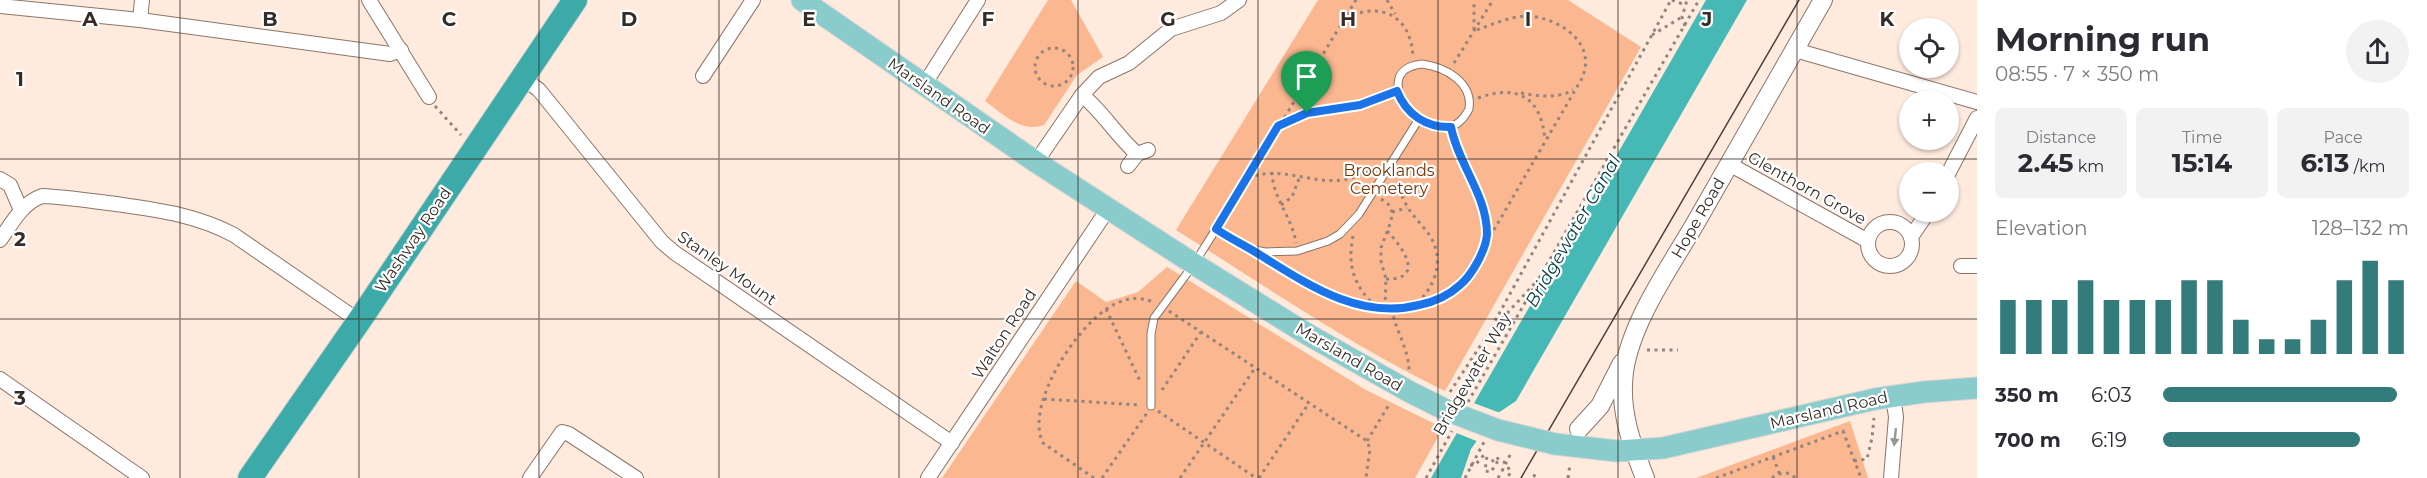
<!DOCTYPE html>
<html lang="en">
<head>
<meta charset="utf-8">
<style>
  body { margin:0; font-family:Montserrat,sans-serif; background:#f2f2f3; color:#2b2b33; height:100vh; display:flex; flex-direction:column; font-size:22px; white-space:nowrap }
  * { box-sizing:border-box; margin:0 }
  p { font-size:20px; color:#7c7c81 }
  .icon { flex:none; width:33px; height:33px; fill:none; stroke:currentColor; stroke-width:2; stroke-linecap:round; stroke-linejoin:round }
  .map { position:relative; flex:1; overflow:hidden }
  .panel { display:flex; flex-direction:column; background:#fff; width:450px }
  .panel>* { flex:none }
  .tools { position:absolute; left:1899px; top:18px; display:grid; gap:12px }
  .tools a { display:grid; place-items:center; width:60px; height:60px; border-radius:50%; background:#fff; box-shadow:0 2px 4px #0004; font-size:30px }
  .pin { position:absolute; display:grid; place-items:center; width:51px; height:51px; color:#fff; margin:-62px -26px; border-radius:50% 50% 50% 0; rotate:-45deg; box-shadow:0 0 6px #0007 }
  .pin .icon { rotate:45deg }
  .round { display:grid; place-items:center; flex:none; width:63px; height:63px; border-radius:32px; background:#f2f2f3 }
  .head { display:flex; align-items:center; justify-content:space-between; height:102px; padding:0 18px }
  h1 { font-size:33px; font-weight:700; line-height:45px }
  .figures { display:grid; grid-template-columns:repeat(3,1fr); gap:9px; height:102px; padding:6px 18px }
  .figures div { display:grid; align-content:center; border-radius:9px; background:#f2f2f3; text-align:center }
  .figures b { font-size:26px; font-weight:700 }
  .figures small { font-size:16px; font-weight:400 }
  .figures p { font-size:16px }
  .chart { height:168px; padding:12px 18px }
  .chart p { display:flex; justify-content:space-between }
  .chart svg { width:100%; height:108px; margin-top:6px; stroke:#337c7b; stroke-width:6 }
  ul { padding:0 18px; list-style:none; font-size:20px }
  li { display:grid; grid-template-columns:96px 72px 1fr; align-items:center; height:45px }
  li i { height:15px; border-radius:8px; background:#337c7b }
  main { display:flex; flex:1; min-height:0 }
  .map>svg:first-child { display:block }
</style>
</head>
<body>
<main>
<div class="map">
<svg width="1977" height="478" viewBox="0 0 1977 478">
  <rect width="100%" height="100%" fill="#ffeade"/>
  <g fill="#fbb790">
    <path d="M1048,0H1071L1103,57L1077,75L1044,125C1021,133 1003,114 985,101Z"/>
    <path d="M1318,0H1568L1641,47L1445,391C1351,346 1264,285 1176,230Z"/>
    <path d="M1167,267L1366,390L1443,428L1415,478H942L1076,281L1106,302L1138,292Z"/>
    <path d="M1850,421L1868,478H1696Z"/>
  </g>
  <path fill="#46b8b6" d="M1706,0H1747L1516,401L1495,415L1471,449L1461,478H1431Z"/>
  <path fill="#ffeade" d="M1471,402L1503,414L1497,417L1479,442L1454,432Z"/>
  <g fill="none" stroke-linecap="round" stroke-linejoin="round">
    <defs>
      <g id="lane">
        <path d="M1422,64C1445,67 1473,82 1469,109C1439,168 1358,71 1422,64Z"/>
        <path d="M1151,406V334L1154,318L1194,264L1216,229L1250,249L1265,252L1297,251L1328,241L1340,234L1359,214L1419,119"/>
      </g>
      <g id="street">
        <path d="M369,0L429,97"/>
        <path d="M0,6L140,20L390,54L401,50"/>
        <path d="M140,20L142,0"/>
        <path d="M1795,50L1977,102"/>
        <path d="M703,76L753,0"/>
        <path d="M523,78L539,90L662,242L675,253L952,443"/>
        <path d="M924,85L978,0"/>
        <path d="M1082,95C1103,112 1116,135 1137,154"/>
        <path d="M1036,162L1082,95L1099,77L1129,63L1171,29L1221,13L1239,0"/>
        <path d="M1729,164L1868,241"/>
        <path d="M1128,166L1137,154L1148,150"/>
        <path d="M1948,174L1977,118"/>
        <path d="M0,179L10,185L21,210"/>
        <circle cx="1890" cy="244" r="22"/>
        <path d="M1911,237L1928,212"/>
        <path d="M0,240C12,223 22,203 42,196C67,197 91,201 116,204C158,210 197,215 234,235L359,321"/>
        <path d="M1961,266H1977"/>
        <path d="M0,379L142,478"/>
        <path d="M530,478L562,432L569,434L636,478"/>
        <path d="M928,478L1108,209"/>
        <path d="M1891,478L1896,417L1893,396"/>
      </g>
      <g id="secondary">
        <path d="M1579,429L1600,406L1622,363"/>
        <path d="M1645,478C1631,443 1619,410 1624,372C1631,320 1673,263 1699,217C1740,145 1782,73 1823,0"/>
      </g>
      <g id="primary">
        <path d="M802,0L1036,162L1194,264L1307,334L1410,392L1448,411"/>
        <path d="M1555,444L1617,451L1663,448L1875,399L1924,392L1977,388"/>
      </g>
      <path id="highway" d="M250,478L359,321L575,0"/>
    </defs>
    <use href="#lane" stroke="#8c7568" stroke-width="9"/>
    <use href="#street" stroke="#8c7568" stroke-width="16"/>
    <use href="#secondary" stroke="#8c7568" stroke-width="20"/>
    <use href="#primary" stroke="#d7d5d4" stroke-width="23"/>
    <use href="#highway" stroke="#d7d5d4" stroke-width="26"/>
    <g stroke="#94857c" stroke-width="3" stroke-dasharray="3 4.5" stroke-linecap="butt">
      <path d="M1387,0L1395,14"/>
      <path d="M1672,0L1685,5"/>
      <path d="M1346,18C1383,0 1412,18 1413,58"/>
      <path d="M1685,26L1682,17L1687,0"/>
      <path d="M1652,35L1682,17"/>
      <circle cx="1054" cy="67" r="19"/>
      <path d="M1454,63L1493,0"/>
      <path d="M1521,93C1539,96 1557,99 1573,90"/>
      <path d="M1478,98C1517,84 1541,96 1545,140"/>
      <path d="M435,106L461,135"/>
      <path d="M1280,126L1307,113L1361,105L1391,94"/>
      <path d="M1452,135C1463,171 1490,201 1486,241"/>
      <path d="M1272,172C1273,199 1292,217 1296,243"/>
      <path d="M1397,174C1398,185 1401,196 1407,206C1413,217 1423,225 1430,236C1446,262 1434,289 1413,307"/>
      <path d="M1248,178C1281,165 1309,184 1342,180C1355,178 1366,172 1377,166"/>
      <path d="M1381,199L1388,204L1392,212L1391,221L1381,248V261L1386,279L1385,308"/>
      <path d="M1281,205L1292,197L1300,176"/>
      <path d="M1392,212L1407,208"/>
      <path d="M1222,220L1356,0"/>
      <path d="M1353,236C1347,267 1354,286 1377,308"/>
      <path d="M1271,262C1328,300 1402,334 1463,283L1581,80C1599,45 1561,18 1528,16C1510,16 1491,25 1474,31V0"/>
      <path d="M1386,279C1427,280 1401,245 1387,231"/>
      <path d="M1106,309L1141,383"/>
      <path d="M1392,309C1395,330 1409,349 1409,371"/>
      <path d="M1169,311L1367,441L1370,449L1366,478"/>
      <path d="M1488,334L1671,0"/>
      <path d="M1647,350H1678"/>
      <path d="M1162,390L1201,332"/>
      <path d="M1450,392L1488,334L1536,282"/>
      <path d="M1044,399L1140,405"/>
      <path d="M1468,402L1699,0"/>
      <path d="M1158,411L1256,478"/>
      <path d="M1367,441L1390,403"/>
      <path d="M1773,457L1780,475"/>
      <path d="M1854,461L1867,459L1872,438L1874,418"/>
      <path d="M1492,462L1495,457L1504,462L1511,472L1507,478"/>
      <path d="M1470,465H1475L1484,455L1487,456L1485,471L1491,472L1499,459"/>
      <path d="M1533,475L1539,478"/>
      <path d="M1094,478L1043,443C1023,404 1083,313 1122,301C1133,297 1143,298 1153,302"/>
      <path d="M1102,478L1147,413"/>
      <path d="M1180,478L1255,368"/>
      <path d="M1259,478L1309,403"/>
      <path d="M1426,478L1452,431"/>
      <path d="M1465,478L1484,442"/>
      <path d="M1498,478L1502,471"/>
      <path d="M1568,478L1570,464"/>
      <path d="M1716,478L1843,431L1861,478"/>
      <path d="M1772,478C1779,473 1789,470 1795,478"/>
    </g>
    <use href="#lane" stroke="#fff" stroke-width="7"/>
    <use href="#street" stroke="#fff" stroke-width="14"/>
    <use href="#secondary" stroke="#fff" stroke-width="18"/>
    <use href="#primary" stroke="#8acccb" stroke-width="21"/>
    <use href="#highway" stroke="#3caaa9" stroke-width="24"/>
    <path stroke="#4d423b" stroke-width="1.5" d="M1521,478L1799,0"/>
    <defs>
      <path id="primary-bridge" d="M1448,411L1498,430L1555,444"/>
    </defs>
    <use href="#primary-bridge" stroke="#d7d5d4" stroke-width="23" stroke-linecap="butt"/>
    <path stroke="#94857c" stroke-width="3" stroke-dasharray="3 4.5" stroke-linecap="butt" d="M1502,471L1512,451"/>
    <use href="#primary-bridge" stroke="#8acccb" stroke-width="21"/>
  </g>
  <defs><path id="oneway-solid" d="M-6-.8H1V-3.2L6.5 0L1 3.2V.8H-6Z" transform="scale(1.5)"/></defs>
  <use fill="#9a9692" href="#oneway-solid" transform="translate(1895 437) rotate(96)"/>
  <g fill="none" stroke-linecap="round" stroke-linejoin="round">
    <defs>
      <path id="route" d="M1397,91C1406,114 1426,128 1451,127C1458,164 1487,195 1487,234C1486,250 1472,275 1460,285C1448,296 1434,302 1419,305C1356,321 1303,281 1252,250C1240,243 1228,237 1216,229L1278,126L1307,113L1360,105Z"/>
    </defs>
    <use href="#route" stroke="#fff" stroke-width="12"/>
    <use href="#route" stroke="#1a73e8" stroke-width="8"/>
  </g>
  <path fill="none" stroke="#362c26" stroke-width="1.5" stroke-opacity="0.55" d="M180,0V478M359,0V478M539,0V478M719,0V478M899,0V478M1078,0V478M1258,0V478M1438,0V478M1618,0V478M1797,0V478M0,159H1977M0,319H1977"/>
  <g text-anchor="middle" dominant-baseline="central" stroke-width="4.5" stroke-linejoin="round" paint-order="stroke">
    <g font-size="16" fill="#362c26" stroke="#fff">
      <text transform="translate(939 96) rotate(35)">Marsland Road</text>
      <text transform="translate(1807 188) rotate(29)">Glenthorn Grove</text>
      <text transform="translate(1698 218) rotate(-60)">Hope Road</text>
      <text transform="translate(413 240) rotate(-56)">Washway Road</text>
      <text transform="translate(727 268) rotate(35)">Stanley Mount</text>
      <text transform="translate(1004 334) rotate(-57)">Walton Road</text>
      <text transform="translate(1349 357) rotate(30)">Marsland Road</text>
      <text transform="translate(1472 374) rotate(-60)">Bridgewater Way</text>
      <text transform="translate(1829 410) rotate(-13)">Marsland Road</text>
    </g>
    <g font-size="16" fill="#763605" stroke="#fff">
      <text x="1389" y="170">Brooklands<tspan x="1389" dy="18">Cemetery</tspan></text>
    </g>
    <g font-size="18" font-style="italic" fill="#073d3d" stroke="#fff">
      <text transform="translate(1573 231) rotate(-60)">Bridgewater Canal</text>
    </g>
  </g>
  <g font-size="20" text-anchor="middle" font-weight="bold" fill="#362c26" stroke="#fff" stroke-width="4.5" stroke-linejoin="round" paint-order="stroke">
    <text x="90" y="26">A</text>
    <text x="270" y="26">B</text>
    <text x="449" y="26">C</text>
    <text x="629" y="26">D</text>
    <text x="809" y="26">E</text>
    <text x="988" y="26">F</text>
    <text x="1168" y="26">G</text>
    <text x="1348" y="26">H</text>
    <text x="1528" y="26">I</text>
    <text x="1707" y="26">J</text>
    <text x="1887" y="26">K</text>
    <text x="20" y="86">1</text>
    <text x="20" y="246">2</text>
    <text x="20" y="405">3</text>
  </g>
</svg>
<div class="tools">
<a><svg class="icon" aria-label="locate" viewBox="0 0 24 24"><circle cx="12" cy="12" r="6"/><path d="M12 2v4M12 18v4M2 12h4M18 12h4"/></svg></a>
<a>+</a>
<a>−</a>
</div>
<div class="pin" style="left:1307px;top:113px;background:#1e9e55"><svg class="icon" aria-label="arrive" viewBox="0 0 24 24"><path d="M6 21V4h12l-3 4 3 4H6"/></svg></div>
</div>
<section class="panel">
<div class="head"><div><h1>Morning run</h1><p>08:55 · 7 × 350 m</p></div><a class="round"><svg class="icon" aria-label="share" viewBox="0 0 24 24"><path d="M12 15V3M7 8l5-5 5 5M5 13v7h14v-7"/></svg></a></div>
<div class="figures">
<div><p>Distance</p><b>2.45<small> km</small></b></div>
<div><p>Time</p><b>15:14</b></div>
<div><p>Pace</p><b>6:13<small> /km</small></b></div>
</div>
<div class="chart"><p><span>Elevation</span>128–132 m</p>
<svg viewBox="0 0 160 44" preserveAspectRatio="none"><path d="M5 44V22M15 44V22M25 44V22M35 44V14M45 44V22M55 44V22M65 44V22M75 44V14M85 44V14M95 44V30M105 44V38M115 44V38M125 44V30M135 44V14M145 44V6M155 44V14"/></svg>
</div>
<ul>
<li><b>350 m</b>6:03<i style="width:95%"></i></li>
<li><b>700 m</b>6:19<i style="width:80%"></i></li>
</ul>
</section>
</main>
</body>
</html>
